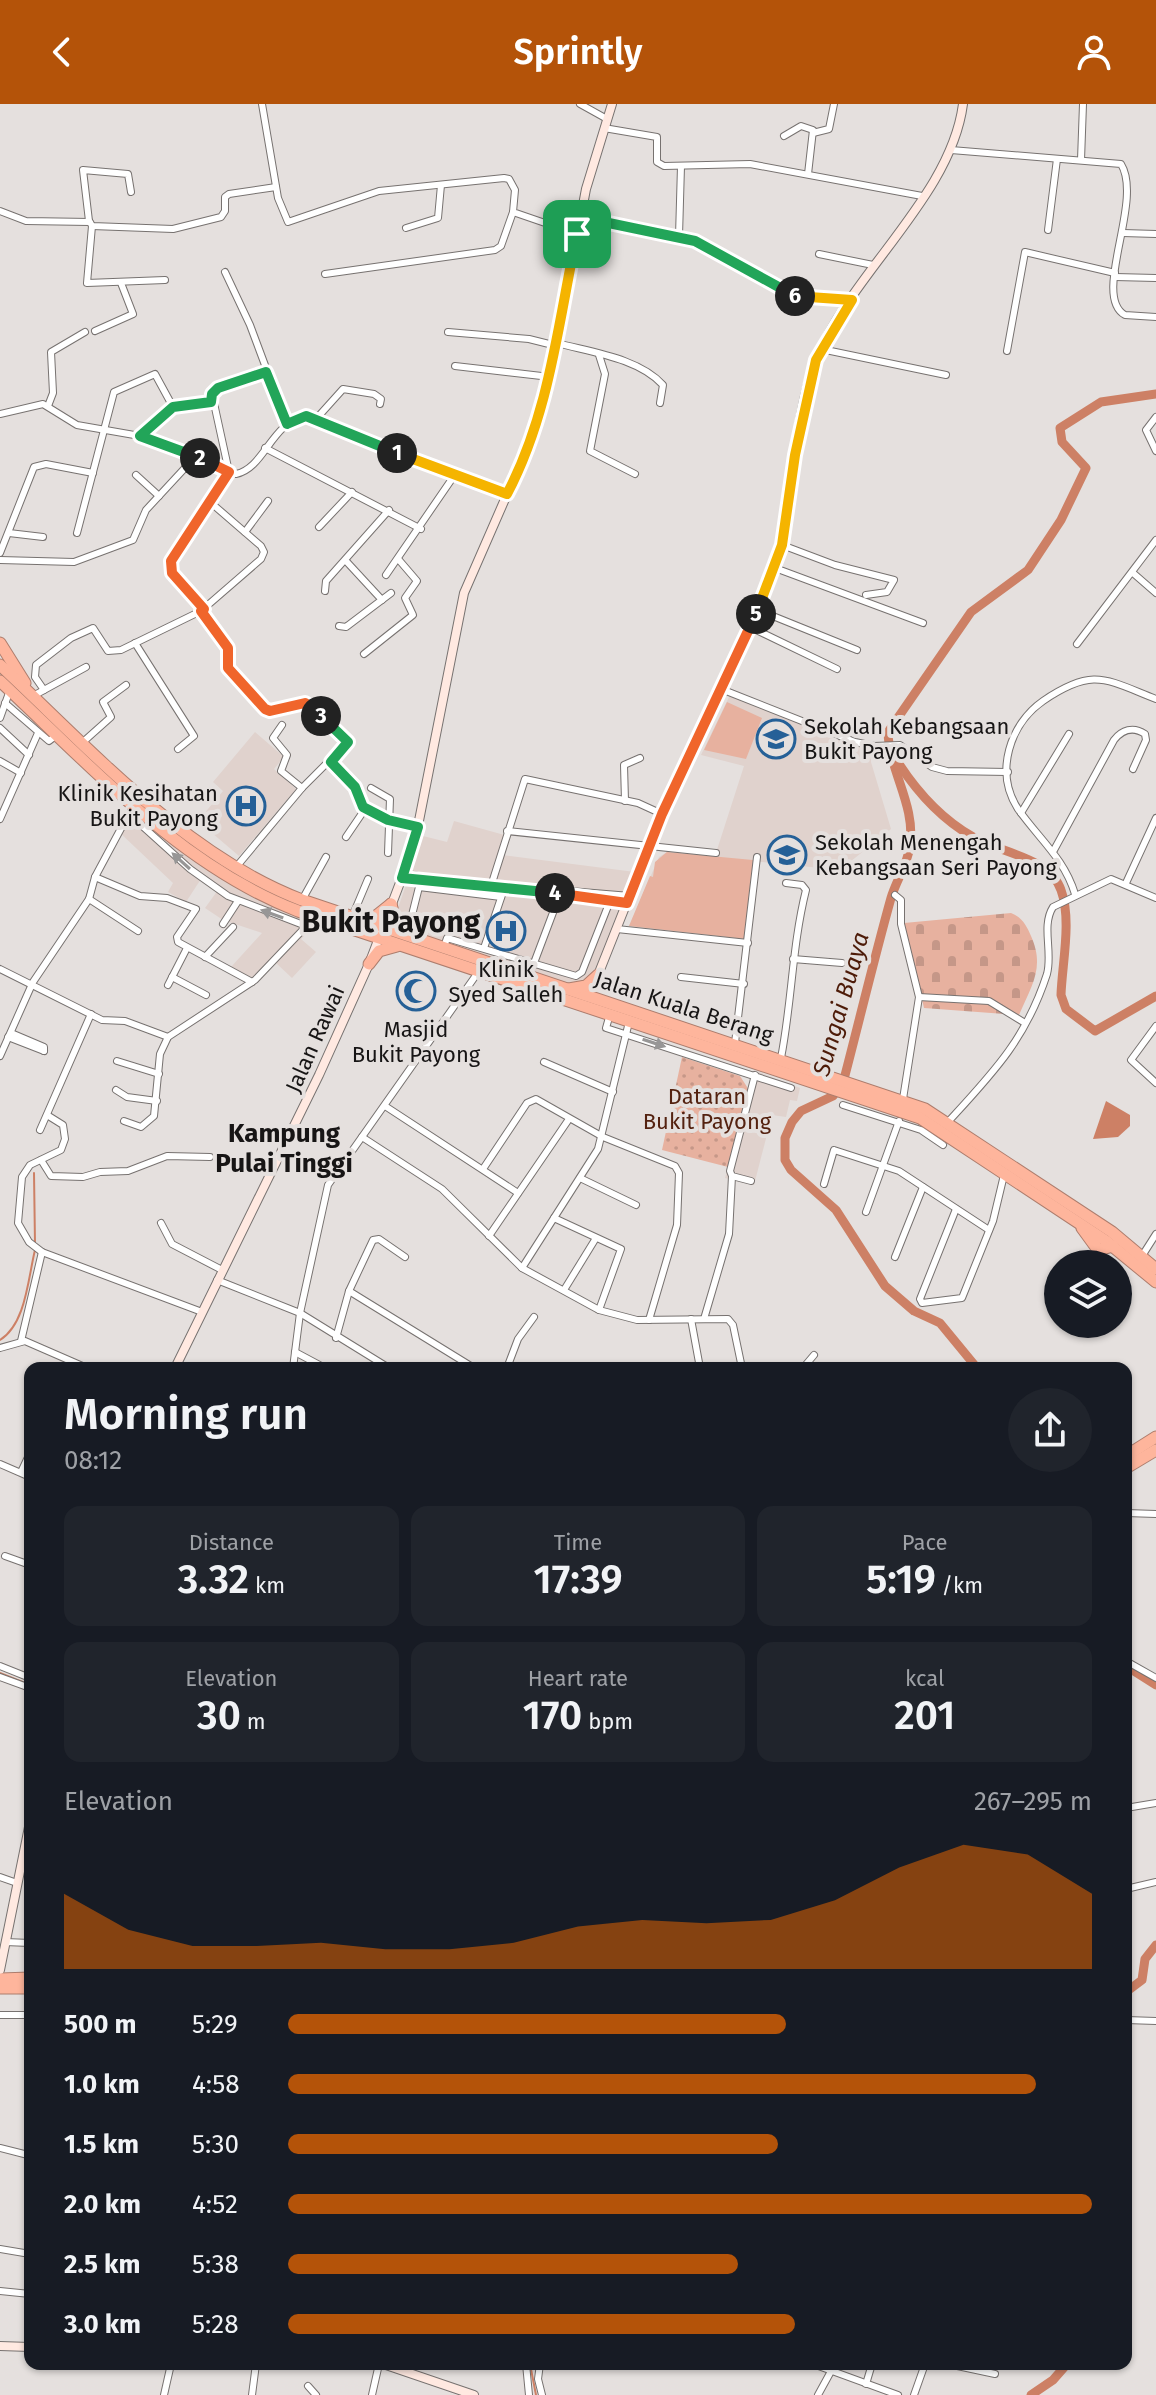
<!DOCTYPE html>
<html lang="en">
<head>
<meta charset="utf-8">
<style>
  body { margin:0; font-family:"Fira Sans",sans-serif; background:#20242c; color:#f1f3f6; height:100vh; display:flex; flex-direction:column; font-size:30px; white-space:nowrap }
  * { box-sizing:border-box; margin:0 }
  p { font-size:26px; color:#9ea1a6 }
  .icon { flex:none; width:44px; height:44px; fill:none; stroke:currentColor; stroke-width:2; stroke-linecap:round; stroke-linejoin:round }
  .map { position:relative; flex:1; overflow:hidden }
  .side { position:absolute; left:24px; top:1258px; width:1108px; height:1008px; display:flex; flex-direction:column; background:#171b24; border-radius:16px; box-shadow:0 2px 6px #0004 }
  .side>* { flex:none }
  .fabs { position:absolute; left:1044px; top:1146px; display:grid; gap:16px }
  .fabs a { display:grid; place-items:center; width:88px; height:88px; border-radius:50%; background:#171b24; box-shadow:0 2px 6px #0004; font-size:40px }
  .pin { position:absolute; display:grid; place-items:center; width:68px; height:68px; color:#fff; margin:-34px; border-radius:16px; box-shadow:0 4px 12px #0006 }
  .km { position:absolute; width:40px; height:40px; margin:-20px; border-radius:50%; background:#222; color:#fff; font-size:22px; line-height:40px; text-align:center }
  .round { display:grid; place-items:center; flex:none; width:84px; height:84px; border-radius:42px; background:#20242c }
  .head { display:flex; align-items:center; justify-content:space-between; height:136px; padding:0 40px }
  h1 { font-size:44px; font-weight:600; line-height:60px }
  .metrics { display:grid; grid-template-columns:repeat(3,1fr); gap:12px; height:136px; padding:8px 40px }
  .metrics div { display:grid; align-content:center; border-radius:16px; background:#20242c; text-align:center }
  .metrics b { font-size:40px; font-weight:600 }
  .metrics small { font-size:22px; font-weight:400 }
  .metrics p { font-size:22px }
  .chart { height:224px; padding:16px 40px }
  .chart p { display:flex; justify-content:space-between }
  .chart svg { width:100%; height:144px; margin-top:8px; fill:#b45309; opacity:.7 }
  ul { padding:0 40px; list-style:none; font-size:26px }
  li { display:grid; grid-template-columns:128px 96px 1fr; align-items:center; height:60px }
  li i { height:20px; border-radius:10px; background:#b45309 }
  header { display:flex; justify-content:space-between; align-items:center; height:104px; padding:0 40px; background:#b45309; color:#fff; font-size:36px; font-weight:600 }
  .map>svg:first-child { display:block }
</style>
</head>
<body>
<header><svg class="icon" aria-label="back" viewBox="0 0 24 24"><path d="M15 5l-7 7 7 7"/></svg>Sprintly<svg class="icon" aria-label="person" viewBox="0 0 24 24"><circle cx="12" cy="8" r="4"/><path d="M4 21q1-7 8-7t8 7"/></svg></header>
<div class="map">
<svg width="1156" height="2291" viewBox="0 0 1156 2291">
  <defs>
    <pattern id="cemetery-stones" width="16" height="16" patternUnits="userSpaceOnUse" patternTransform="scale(2)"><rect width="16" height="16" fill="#e7b19f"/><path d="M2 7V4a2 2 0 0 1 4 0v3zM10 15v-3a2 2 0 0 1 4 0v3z" fill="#c59788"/></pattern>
    <pattern id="park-dots" width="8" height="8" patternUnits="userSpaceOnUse" patternTransform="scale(2)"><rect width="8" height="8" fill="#e7b19f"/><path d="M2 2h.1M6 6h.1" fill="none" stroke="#c59788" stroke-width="1.8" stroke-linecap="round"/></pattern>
  </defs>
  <rect width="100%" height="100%" fill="#e5e0de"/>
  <g fill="#e0d2cd">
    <path d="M730,591L871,646V658L891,725L840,766L753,757L745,835L629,822L659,753L667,748L715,752L744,662L701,651Z"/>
    <path d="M255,628L284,653L274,665L296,685L239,752L198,717L223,687L213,678Z"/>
    <path d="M131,703L204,764L241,787L317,819L301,835L316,848L292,874L276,859L258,877L231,863L262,829L223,816L205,804L218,786L201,775L186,798L168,788L173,779L118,727Z"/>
    <path d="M454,717L508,732L503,751L635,768L595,868L587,876L567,879L410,827L402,820L398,804L423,732L447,738Z"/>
    <path d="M754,966L800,984L797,997L790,996L786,1013L772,1011L754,1081L725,1074Z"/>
  </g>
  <g fill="#e7b19f">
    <path d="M727,598L762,614L746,655L704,646Z"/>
    <path d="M667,748L753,756L745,835L629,822L650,772L653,773L655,758Z"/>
  </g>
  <path fill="url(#cemetery-stones)" d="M1011,809C1022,813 1027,822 1031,832C1045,863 1032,881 1019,911L924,904L904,819Z"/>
  <path fill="url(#park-dots)" d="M682,953L740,972L749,986L728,1063L662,1046Z"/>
  <path fill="#cd8065" d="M1106,997L1130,1011V1022L1118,1033L1093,1035Z"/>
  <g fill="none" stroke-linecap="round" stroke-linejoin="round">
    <g stroke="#cd8065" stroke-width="2">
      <path d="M34,1069L35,1140"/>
      <path d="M0,1236C26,1220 28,1174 35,1146"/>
      <path d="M0,1569L30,1581"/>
      <path d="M530,2260L536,2291"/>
    </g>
    <g stroke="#cd8065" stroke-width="9">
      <path d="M899,660C918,689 943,716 973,733C1000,749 1050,753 1061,786C1072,816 1062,860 1061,891L1066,905L1095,927L1156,892"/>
      <path d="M977,1264L940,1219L914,1207L885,1182L836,1106L791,1066L785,1056V1034L792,1018L801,1007L833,992L843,979C859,918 874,855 891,794C896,777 908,759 910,742C916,701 889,667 888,628L971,508L1028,466L1061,416L1086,364L1062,338L1060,324L1101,298L1156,290"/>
      <path d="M1126,1562L1156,1581"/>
      <path d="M1126,1888L1142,1876L1145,1855L1156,1841"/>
      <path d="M1031,2291L1053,2276L1067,2260"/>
    </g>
    <defs>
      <g id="street">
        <path d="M262,0L278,94L288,118L379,87L504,74L509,75L515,86L513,108L577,130"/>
        <path d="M580,0L607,15"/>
        <path d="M604,24L657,33V58L664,62L750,60L922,92"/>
        <path d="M813,29L829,25L834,0"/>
        <path d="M784,32L801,22L813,26L808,70"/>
        <path d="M951,46L1121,60C1144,97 1091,192 1125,211L1156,213"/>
        <path d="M1081,56L1083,0"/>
        <path d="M0,107L26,117L90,118L92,122L173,125L221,113L225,107V93L229,90L276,83"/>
        <path d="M580,113L695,137L794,192L852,196"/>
        <path d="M89,117L83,66L128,70L131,88"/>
        <path d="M92,122L87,179L165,176"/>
        <path d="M406,124L438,114L441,81"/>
        <path d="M1048,126L1057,55"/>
        <path d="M1123,129L1156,130"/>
        <path d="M679,132L681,62"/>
        <path d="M819,150L873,161"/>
        <path d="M225,168L250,221L287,320"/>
        <path d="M325,170L495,146L501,142L513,108"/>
        <path d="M1115,173L1156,174"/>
        <path d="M95,227L133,210L121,179"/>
        <path d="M448,228L529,235L557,242"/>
        <path d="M557,239C590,248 639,254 663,281L660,299"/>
        <path d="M821,245L946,271"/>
        <path d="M1007,247L1025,148L1115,169"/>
        <path d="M599,251L605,270L590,347L635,370"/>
        <path d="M455,262L550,273"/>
        <path d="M48,302L53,289L51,248L85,228"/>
        <path d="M0,310L43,300L77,321L140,332L236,370C265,364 271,318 306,312L507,390"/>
        <path d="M1156,313L1146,326L1156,347"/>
        <path d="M316,315L343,285L374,290L381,295L380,300"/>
        <path d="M140,332L173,303L211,298"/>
        <path d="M265,344L421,425"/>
        <path d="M136,371L159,392"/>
        <path d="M319,423L352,388"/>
        <path d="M245,428L268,397"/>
        <path d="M9,429L43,433"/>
        <path d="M77,429L114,288L155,270L173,303"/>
        <path d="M782,441L835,461L894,476L887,488L866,491"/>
        <path d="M0,449L34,363L46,360L93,369"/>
        <path d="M0,456L74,458L133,436L146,406L196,352"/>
        <path d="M346,457L382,496"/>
        <path d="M775,464L923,519"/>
        <path d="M1133,469L1156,489"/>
        <path d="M386,471L456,369"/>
        <path d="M325,487L326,477L389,406"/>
        <path d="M204,505L172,469L170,462L229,368L212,290L218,284L266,268"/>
        <path d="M758,506L857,546"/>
        <path d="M201,507L228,544C226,572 246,585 265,605L270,607L307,600L348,638L302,684L237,762"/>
        <path d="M339,522L346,523L391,489"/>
        <path d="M750,523L837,565"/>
        <path d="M135,539L194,632L178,645"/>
        <path d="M1077,540L1156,436"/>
        <path d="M364,550L413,511L405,494L417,477L399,456"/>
        <path d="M721,585L855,638L874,642L900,641L932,663L947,667L1008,668"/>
        <path d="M44,586L35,573L36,561L71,534L93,524L108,547L121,546L201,507L261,455L264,448L261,442L210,398"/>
        <path d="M33,592L86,563"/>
        <path d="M5,599L49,637L58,630"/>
        <path d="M0,614L10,586"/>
        <path d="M282,621L273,634L287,651L281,667L302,684"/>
        <path d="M0,624L29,651"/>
        <path d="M83,638L111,613L103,598L126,581"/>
        <path d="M0,657L21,669"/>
        <path d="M331,658L355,683L356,694L366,706L418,723"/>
        <path d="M371,684L390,695L388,749"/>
        <path d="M625,697L624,661L640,654"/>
        <path d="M1021,709L1069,630"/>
        <path d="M129,710L190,765L228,792L306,822"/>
        <path d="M0,715L38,629"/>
        <path d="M507,727L716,749"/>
        <path d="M346,733L365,705"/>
        <path d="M1054,746L1114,636C1122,626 1133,622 1145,630L1146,636L1133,665"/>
        <path d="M404,769L436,776"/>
        <path d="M95,773L140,792L167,794L196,805L177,833L178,838L252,878"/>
        <path d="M402,774L627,799"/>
        <path d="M1126,779L1156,714"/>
        <path d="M491,782L525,675L638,699L662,710"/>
        <path d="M419,783L501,793"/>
        <path d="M560,790L570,787L630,792"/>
        <path d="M1075,790C1064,754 1039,735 1018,705C994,668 1010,620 1043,597C1093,563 1105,575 1156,595"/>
        <path d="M895,791L901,796V820L919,893L903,995"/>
        <path d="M89,795L138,827"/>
        <path d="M302,796L326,753"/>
        <path d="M352,813L368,775"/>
        <path d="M410,819L419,783"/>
        <path d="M223,820L238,797"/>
        <path d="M617,825L748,839"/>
        <path d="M444,843L447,834L576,872L582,868L610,797"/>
        <path d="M484,844L502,791"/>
        <path d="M205,853L233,823"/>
        <path d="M793,855L842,859"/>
        <path d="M534,859L560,790"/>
        <path d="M0,865L102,916L125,917L168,933"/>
        <path d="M172,873L206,891"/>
        <path d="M681,873L744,880"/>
        <path d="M168,881L187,844"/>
        <path d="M919,893L989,897L1025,919"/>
        <path d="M610,910L606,924L791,984"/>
        <path d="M1156,922L1131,956L1156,979"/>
        <path d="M11,929L44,943V947"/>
        <path d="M8,933L44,947"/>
        <path d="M735,939L757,753"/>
        <path d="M0,952L33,878L89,795L95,773L133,702"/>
        <path d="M781,954C792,898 792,842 806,786L802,781L786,779"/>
        <path d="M117,957L159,970"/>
        <path d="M544,958L613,988"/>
        <path d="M116,986L127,993L157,997"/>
        <path d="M843,1001L921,1026L943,1041"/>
        <path d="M385,1002L518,1089"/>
        <path d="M47,1011L63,1021L65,1035L61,1046L30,1061L22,1073L18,1119L29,1138L42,1148L202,1208"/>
        <path d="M124,1017L141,1023L154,1012L160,950L168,933L255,876L315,813"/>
        <path d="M948,1018C993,969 1026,935 1047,870C1053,848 1041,822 1053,803L1111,775L1156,794"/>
        <path d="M40,1026L91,910"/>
        <path d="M362,1033L442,1085L522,1164L599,1206L637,1216L728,1215L733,1221L742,1264"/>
        <path d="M41,1056L51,1072L83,1073L100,1068L128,1067L167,1052L210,1053"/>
        <path d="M483,1065L527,999L536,995L603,1033L675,1062L679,1069L677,1121L649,1216"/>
        <path d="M580,1074L636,1101"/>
        <path d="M751,1077L732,1072L730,1067L755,971"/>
        <path d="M824,1080L834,1046L899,1067L989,1126"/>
        <path d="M956,1105L920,1195L922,1199L962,1194L993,1117L1004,1071"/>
        <path d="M866,1108L899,1017"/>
        <path d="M554,1114L621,1145L599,1206"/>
        <path d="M161,1119L172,1140L222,1166"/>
        <path d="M489,1132L569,1015"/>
        <path d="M1142,1152L1156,1130"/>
        <path d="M895,1153L923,1083"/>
        <path d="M522,1164L598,1045L629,918"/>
        <path d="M217,1176L300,1209L389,1264"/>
        <path d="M564,1186L596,1134"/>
        <path d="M349,1187L474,1264"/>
        <path d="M691,1215L700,1264"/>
        <path d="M704,1215L729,1130L732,1072"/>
        <path d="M336,1234L349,1187L373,1136L379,1135L405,1153"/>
        <path d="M21,1237L42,1148"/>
        <path d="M0,1244L25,1237L87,1264"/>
        <path d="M295,1248L325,1264"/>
        <path d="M293,1264L300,1209L328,1081L479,867"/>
        <path d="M507,1264L518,1235L534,1213"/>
        <path d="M803,1264L814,1251"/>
        <path d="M0,1360L30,1373"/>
        <path d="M21,1368L30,1349"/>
        <path d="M1126,1409L1156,1410"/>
        <path d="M5,1452L30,1461"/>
        <path d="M1126,1557L1156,1574"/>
        <path d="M0,1562L30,1574"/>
        <path d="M0,1573L30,1584"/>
        <path d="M1126,1704L1156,1699"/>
        <path d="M0,1773L17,1779"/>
        <path d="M1126,1785L1156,1778"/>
        <path d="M5,1838L30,1839"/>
        <path d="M0,1911H30"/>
        <path d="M1126,1916L1156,1917"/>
        <path d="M0,2044L28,2051L30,2081"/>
        <path d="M0,2145L30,2150"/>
        <path d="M0,2187L30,2190"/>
        <path d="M526,2260L529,2291"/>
        <path d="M540,2260L538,2275L542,2291"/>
        <path d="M813,2260L898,2291"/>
        <path d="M948,2260L995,2270"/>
        <path d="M866,2280L872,2260"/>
        <path d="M308,2282L316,2291"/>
        <path d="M164,2291L171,2260"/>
        <path d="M252,2291L256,2260"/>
        <path d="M372,2291L379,2260"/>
        <path d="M818,2291L835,2260"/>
        <path d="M914,2291L925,2260"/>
      </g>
      <g id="secondary">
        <path d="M598,871L662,710L775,464C797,396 790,320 817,254C852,168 951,92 963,0"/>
        <path d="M175,1264L319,971L369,860L414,742L464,489L536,324L557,239L586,85L612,0"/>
        <path d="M0,1866L30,1718"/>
        <path d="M0,2242L30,2243"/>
        <path d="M383,2260L474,2291"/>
      </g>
      <g id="highway">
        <path d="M0,539L25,579"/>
        <path d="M0,561C90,645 186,752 302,796L925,1005L1112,1128L1156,1165"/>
        <path d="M0,577C90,661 181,762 298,807L920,1014L1106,1137L1156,1178"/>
        <path d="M391,800L396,820L405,830"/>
        <path d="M361,814L376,812L391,800"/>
        <path d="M369,860L379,847L397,842"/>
        <path d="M569,885L586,882L598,871"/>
        <path d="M1082,1124L1098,1146L1113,1142"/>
        <path d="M1126,1352L1156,1333"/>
        <path d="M1126,1364L1156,1346"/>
        <path d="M0,1875L30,1874"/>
        <path d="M0,1884H30"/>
      </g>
    </defs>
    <use href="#street" stroke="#777270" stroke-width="8"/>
    <use href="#secondary" stroke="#777270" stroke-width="10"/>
    <use href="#highway" stroke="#ad7d6d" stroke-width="13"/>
    <use href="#street" stroke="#fff" stroke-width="6"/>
    <use href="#secondary" stroke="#ffe9e1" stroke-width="8"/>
    <use href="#highway" stroke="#feb59c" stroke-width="11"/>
  </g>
  <defs><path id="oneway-solid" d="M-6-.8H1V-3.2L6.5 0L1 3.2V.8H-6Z" transform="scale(2)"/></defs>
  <g fill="#979696">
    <use href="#oneway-solid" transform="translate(181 757) rotate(-138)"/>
    <use href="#oneway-solid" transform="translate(272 810) rotate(-160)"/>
    <use href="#oneway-solid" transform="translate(654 939) rotate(18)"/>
  </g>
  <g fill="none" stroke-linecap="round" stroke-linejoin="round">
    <defs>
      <path id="split-1" d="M397,349L507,390C550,308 558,219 577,130"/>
      <path id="split-2" d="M200,354L140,332L173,303L211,298L212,290L218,284L266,268L287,320L306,312L397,349"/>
      <path id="split-3" d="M200,354L229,368L171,457L172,469L204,505L201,507L228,544V564L265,605L270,607L305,599L321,612"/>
      <path id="split-4" d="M321,612L348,638L331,658L355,683L363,703L388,716L418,723L402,774L555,789"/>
      <path id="split-5" d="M555,789L627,799L662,710L756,510"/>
      <path id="split-6" d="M756,510L782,441L795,351L816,256L852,196L795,192"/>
      <path id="split-7" d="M577,130L580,113L695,137L795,192"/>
    </defs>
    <use href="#split-1" stroke="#fff" stroke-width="16"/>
    <use href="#split-2" stroke="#fff" stroke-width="16"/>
    <use href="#split-3" stroke="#fff" stroke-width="16"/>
    <use href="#split-4" stroke="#fff" stroke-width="16"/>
    <use href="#split-5" stroke="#fff" stroke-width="16"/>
    <use href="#split-6" stroke="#fff" stroke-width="16"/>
    <use href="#split-7" stroke="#fff" stroke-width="16"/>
    <use href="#split-1" stroke="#f5b400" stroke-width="10"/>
    <use href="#split-2" stroke="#22a559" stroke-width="10"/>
    <use href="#split-3" stroke="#f0652b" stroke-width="10"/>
    <use href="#split-4" stroke="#22a559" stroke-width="10"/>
    <use href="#split-5" stroke="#f0652b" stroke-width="10"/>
    <use href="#split-6" stroke="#f5b400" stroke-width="10"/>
    <use href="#split-7" stroke="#22a559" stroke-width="10"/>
  </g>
  <defs>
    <symbol id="school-ring" viewBox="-11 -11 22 22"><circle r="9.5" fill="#e5e0de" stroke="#256097" stroke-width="1.5"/><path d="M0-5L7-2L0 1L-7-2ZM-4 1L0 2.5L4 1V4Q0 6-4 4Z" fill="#256097"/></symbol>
    <symbol id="hospital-ring" viewBox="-11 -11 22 22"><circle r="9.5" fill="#e5e0de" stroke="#256097" stroke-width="1.5"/><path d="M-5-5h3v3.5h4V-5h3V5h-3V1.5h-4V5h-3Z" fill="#256097"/></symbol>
    <symbol id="mosque-ring" viewBox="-11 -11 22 22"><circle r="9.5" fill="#e5e0de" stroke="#256097" stroke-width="1.5"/><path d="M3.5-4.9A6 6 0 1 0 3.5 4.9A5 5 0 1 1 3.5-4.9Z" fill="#256097"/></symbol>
  </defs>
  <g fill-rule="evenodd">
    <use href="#school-ring" x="754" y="613" width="44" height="44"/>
    <use href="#hospital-ring" x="224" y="680" width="44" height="44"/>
    <use href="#school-ring" x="765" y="729" width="44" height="44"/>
    <use href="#hospital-ring" x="484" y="805" width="44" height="44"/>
    <use href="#mosque-ring" x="394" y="865" width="44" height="44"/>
  </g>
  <g text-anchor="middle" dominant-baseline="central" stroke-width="8" stroke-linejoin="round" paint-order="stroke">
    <g font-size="22" fill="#171515" stroke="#e5e0de" text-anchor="start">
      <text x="804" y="622">Sekolah Kebangsaan<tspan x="804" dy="25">Bukit Payong</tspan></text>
      <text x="218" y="689" text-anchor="end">Klinik Kesihatan<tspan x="218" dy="25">Bukit Payong</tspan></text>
      <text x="815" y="738">Sekolah Menengah<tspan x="815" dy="25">Kebangsaan Seri Payong</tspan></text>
      <text x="506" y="865" text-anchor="middle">Klinik<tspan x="506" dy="25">Syed Salleh</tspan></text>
      <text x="416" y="925" text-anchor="middle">Masjid<tspan x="416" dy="25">Bukit Payong</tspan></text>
    </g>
    <g font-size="22" fill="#171515" stroke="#e5e0de">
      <text transform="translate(684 903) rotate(18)">Jalan Kuala Berang</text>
      <text transform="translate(315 935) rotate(-66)">Jalan Rawai</text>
    </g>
    <g font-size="22" fill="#542210" stroke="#e5e0de">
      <text x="707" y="992">Dataran<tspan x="707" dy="25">Bukit Payong</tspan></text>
    </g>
    <g font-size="24" font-style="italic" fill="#4d1b08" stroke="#e5e0de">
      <text transform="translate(841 900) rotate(-74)">Sungai Buaya</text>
    </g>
    <g font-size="26" font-weight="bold" fill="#171515" stroke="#e5e0de">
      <text x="284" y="1029">Kampung<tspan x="284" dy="30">Pulai Tinggi</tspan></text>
    </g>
    <g font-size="30" font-weight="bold" fill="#171515" stroke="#e5e0de">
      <text x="391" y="818">Bukit Payong</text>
    </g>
  </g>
</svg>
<div class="fabs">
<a><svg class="icon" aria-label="layers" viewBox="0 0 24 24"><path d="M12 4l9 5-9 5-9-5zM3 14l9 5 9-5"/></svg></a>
</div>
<div class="pin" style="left:577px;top:130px;background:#1e9e55"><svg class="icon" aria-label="arrive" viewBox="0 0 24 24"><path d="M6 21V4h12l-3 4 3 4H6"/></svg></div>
<b class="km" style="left:397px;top:349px">1</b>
<b class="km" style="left:200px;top:354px">2</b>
<b class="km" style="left:321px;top:612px">3</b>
<b class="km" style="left:555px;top:789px">4</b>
<b class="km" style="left:756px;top:510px">5</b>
<b class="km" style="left:795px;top:192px">6</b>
<section class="side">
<div class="head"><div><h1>Morning run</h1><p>08:12</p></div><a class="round"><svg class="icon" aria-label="share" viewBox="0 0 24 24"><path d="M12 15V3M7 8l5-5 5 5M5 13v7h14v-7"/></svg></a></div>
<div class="metrics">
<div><p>Distance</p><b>3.32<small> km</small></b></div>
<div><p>Time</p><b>17:39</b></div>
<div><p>Pace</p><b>5:19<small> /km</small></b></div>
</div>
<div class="metrics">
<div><p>Elevation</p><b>30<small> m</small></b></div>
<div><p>Heart rate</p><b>170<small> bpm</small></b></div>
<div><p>kcal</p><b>201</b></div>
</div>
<div class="chart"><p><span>Elevation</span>267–295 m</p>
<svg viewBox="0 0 160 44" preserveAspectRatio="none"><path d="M0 44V21L10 32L20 37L30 37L40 36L50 38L60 38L70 36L80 31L90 29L100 30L110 29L120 23L130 13L140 6L150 9L160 21V44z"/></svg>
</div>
<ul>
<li><b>500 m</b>5:29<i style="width:62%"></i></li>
<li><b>1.0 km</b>4:58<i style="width:93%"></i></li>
<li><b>1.5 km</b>5:30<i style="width:61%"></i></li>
<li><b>2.0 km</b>4:52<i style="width:100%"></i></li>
<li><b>2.5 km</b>5:38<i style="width:56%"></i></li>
<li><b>3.0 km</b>5:28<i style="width:63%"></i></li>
</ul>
</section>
</div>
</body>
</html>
